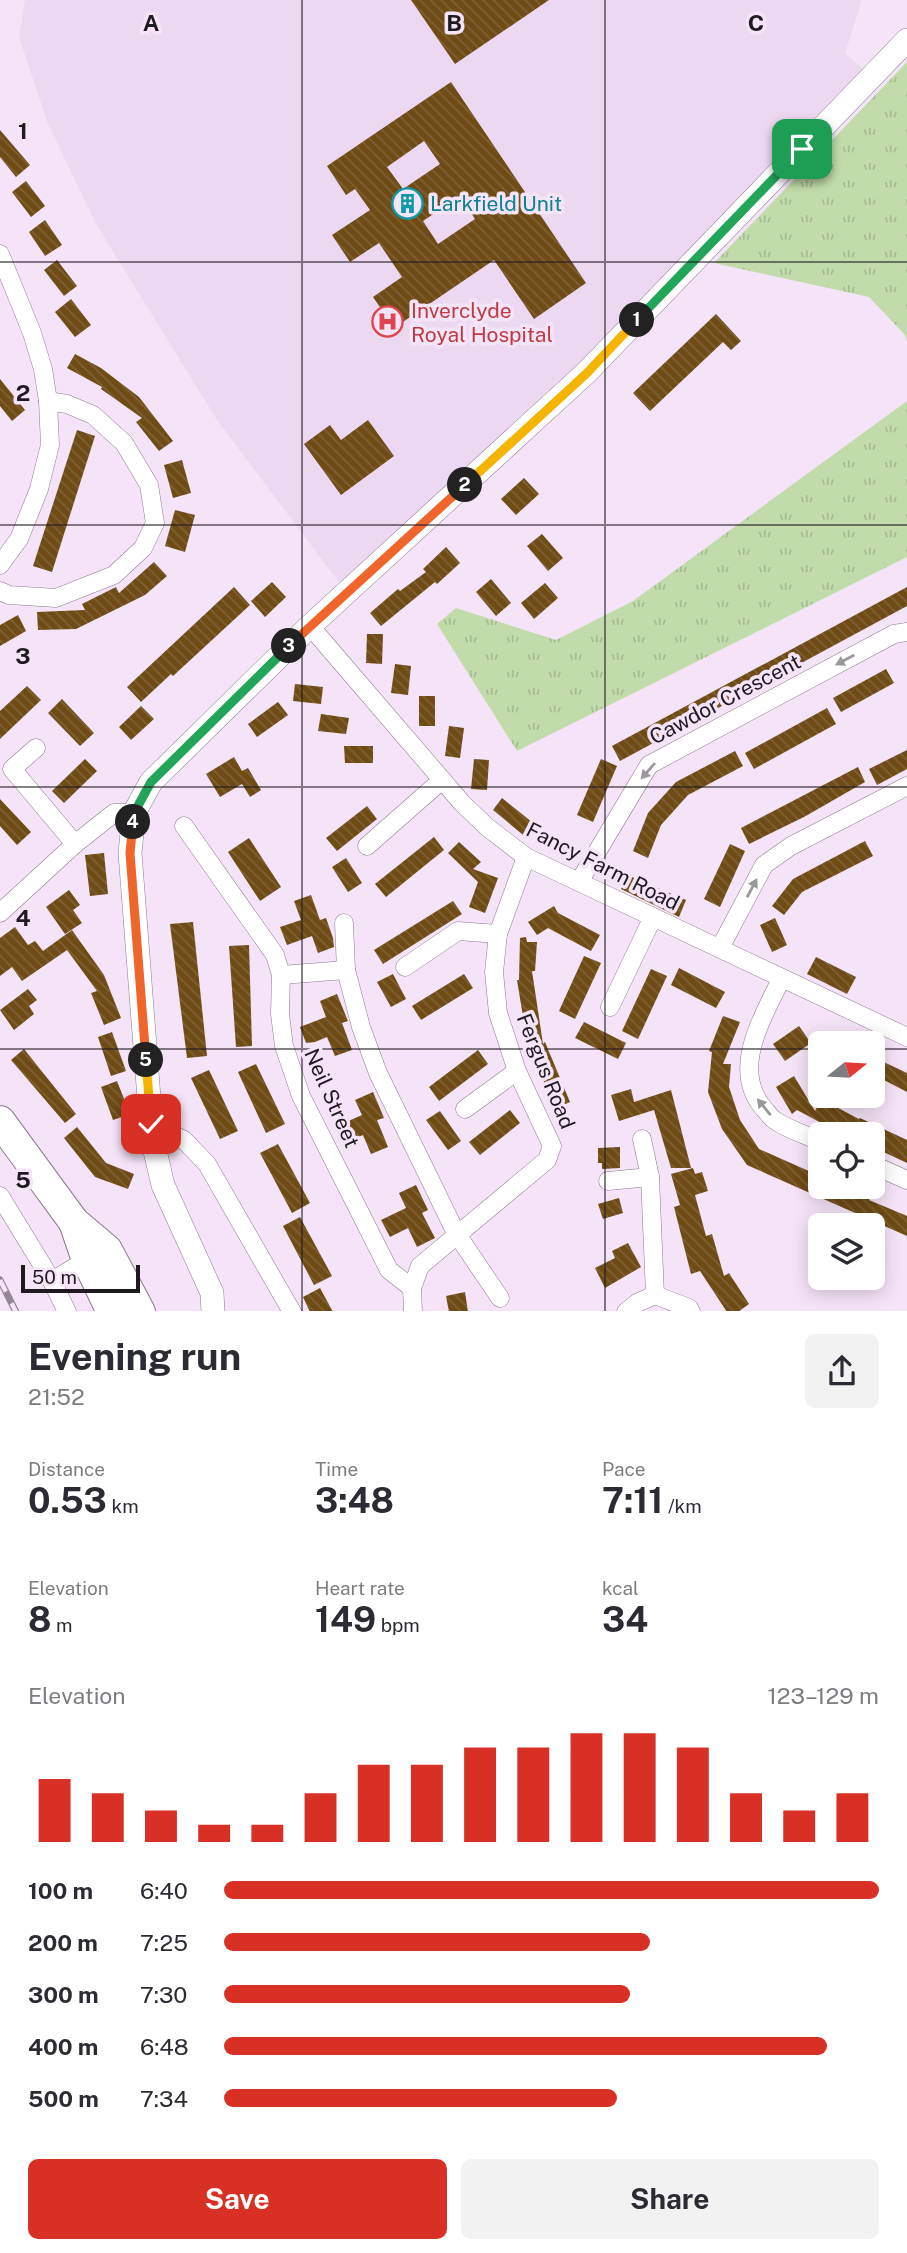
<!DOCTYPE html>
<html lang="en">
<head>
<meta charset="utf-8">
<style>
  body { margin:0; font-family:"Public Sans",sans-serif; background:#f2f2f3; color:#2b2b33; height:100vh; display:flex; flex-direction:column; font-size:26px; white-space:nowrap }
  * { box-sizing:border-box; margin:0 }
  p { font-size:23px; color:#7c7c81 }
  .icon { flex:none; width:38px; height:38px; fill:none; stroke:currentColor; stroke-width:2; stroke-linecap:round; stroke-linejoin:round }
  .map { position:relative; height:1311px; overflow:hidden }
  .side { display:flex; flex-direction:column; background:#fff; flex:1 }
  .side>* { flex:none }
  .needle { width:46px; rotate:72deg }
  .tools { position:absolute; left:808px; top:1031px; display:grid; gap:14px }
  .tools a { display:grid; place-items:center; width:77px; height:77px; border-radius:10px; background:#fff; box-shadow:0 4px 18px #0003; font-size:35px }
  .scale { position:absolute; left:21px; bottom:18px; width:119px; box-sizing:border-box; padding-left:7px; border:4px solid #1f1a20; border-top:0; font-size:19px; line-height:24px; white-space:nowrap; color:#1f1a20; -webkit-text-stroke:5px #f5e4f7; paint-order:stroke }
  .pin { position:absolute; display:grid; place-items:center; width:60px; height:60px; color:#fff; margin:-30px; border-radius:14px; box-shadow:0 4px 10px #0006 }
  .km { position:absolute; width:35px; height:35px; margin:-18px; border-radius:50%; background:#222; color:#fff; font-size:19px; line-height:35px; text-align:center }
  .round { display:grid; place-items:center; flex:none; width:74px; height:74px; border-radius:10px; background:#f2f2f3 }
  .head { display:flex; align-items:center; justify-content:space-between; height:119px; padding:0 28px }
  h1 { font-size:38px; font-weight:700; line-height:52px }
  .metrics { display:grid; grid-template-columns:repeat(3,1fr); gap:10px; height:119px; padding:7px 28px }
  .metrics div { display:grid; align-content:center }
  .metrics b { font-size:35px; font-weight:700 }
  .metrics small { font-size:19px; font-weight:400 }
  .metrics p { font-size:19px }
  .chart { height:196px; padding:14px 28px }
  .chart p { display:flex; justify-content:space-between }
  .chart svg { width:100%; height:126px; margin-top:7px; stroke:#d93025; stroke-width:6 }
  .button { display:flex; gap:14px; margin-top:auto; padding:14px 28px }
  .button a { flex:1; height:80px; border-radius:10px; background:#d93025; color:#fff; font-size:28px; font-weight:700; line-height:80px; text-align:center }
  .button a+a { background:#f2f2f3; color:#2b2b33 }
  ul { padding:0 28px; list-style:none; font-size:23px }
  li { display:grid; grid-template-columns:112px 84px 1fr; align-items:center; height:52px }
  li i { height:18px; border-radius:9px; background:#d93025 }
  .map>svg:first-child { display:block }
</style>
</head>
<body>
<div class="map">
<svg width="907" height="1312" viewBox="0 0 907 1312">
  <defs>
    <pattern id="park-tufts" width="24" height="20" patternUnits="userSpaceOnUse" patternTransform="scale(1.75)"><rect width="24" height="20" fill="#c1dcaa"/><path d="M3 7l-1-3M5 7V3M7 7l1-3M15 17l-1-3M17 17v-4M19 17l1-3" fill="none" stroke="#a5bc92"/></pattern>
    <pattern id="building-back-hatch" width="6" height="6" patternUnits="userSpaceOnUse" patternTransform="scale(1.75)"><rect width="6" height="6" fill="#6f4b15"/><path d="M-1 5l2 2M0 0l6 6M5-1l2 2" fill="none" stroke="#7e6136"/></pattern>
  </defs>
  <rect width="100%" height="100%" fill="#f5e4f7"/>
  <path fill="#edd8f1" d="M25,0H862L845,53L865,70L504,440L341,585L217,420L96,224L48,124L19,37Z"/>
  <g fill="url(#park-tufts)">
    <path d="M907,62V341L905,335L869,297L714,263Z"/>
    <path d="M907,401V557L517,751L437,624L456,608L556,640L633,601Z"/>
  </g>
  <g fill="url(#building-back-hatch)" fill-rule="evenodd">
    <path d="M411,0H549L455,64Z"/>
    <path d="M451,82L586,283L534,319L494,260L394,328L373,297L402,277L379,243L350,262L332,235L370,210L355,189L346,195L327,166ZM424,141L440,164L403,189L387,167ZM460,196L475,219L438,244L423,221Z"/>
    <path d="M0,130L30,165L16,177L0,157Z"/>
    <path d="M26,181L45,206L31,217L12,192Z"/>
    <path d="M45,220L62,245L45,256L29,232Z"/>
    <path d="M57,260L77,286L64,296L44,270Z"/>
    <path d="M71,299L91,325L75,337L55,312Z"/>
    <path d="M716,314L741,341L731,350L723,342L650,411L633,393Z"/>
    <path d="M75,354L101,368L139,397L173,441L159,451L136,422L142,418L101,389L102,387L67,368Z"/>
    <path d="M0,379L25,410L12,421L0,406Z"/>
    <path d="M368,420L394,456L341,495L304,444L330,425L341,440Z"/>
    <path d="M77,430L95,436L52,572L33,566Z"/>
    <path d="M182,460L191,493L173,498L164,465Z"/>
    <path d="M524,478L539,494L516,515L501,499Z"/>
    <path d="M175,510L195,515L185,552L165,546Z"/>
    <path d="M542,534L563,558L548,571L527,546Z"/>
    <path d="M446,547L460,563L437,584L435,582L381,626L370,613L398,589L400,591L426,572L423,569Z"/>
    <path d="M154,562L167,576L145,595L76,629L38,630L37,612L85,610L82,604L116,587L119,593Z"/>
    <path d="M491,579L511,603L496,616L476,592Z"/>
    <path d="M272,582L286,597L265,617L251,601Z"/>
    <path d="M545,583L558,598L534,619L521,603Z"/>
    <path d="M234,587L250,605L173,676L171,674L141,702L127,687Z"/>
    <path d="M907,587V606L620,761L612,746Z"/>
    <path d="M18,615L26,631L0,646V625Z"/>
    <path d="M367,634H383L382,664L366,663Z"/>
    <path d="M395,664L411,666L408,695L391,693Z"/>
    <path d="M886,669L894,683L841,712L833,698Z"/>
    <path d="M295,684L323,687L321,704L293,701Z"/>
    <path d="M27,686L41,700L0,739V711Z"/>
    <rect x="419" y="696" width="16" height="30"/>
    <path d="M62,699L94,733L80,746L48,713Z"/>
    <path d="M278,702L288,715L257,737L248,724Z"/>
    <path d="M141,706L154,719L131,740L119,727Z"/>
    <path d="M827,708L836,724L754,769L745,753Z"/>
    <path d="M321,714L349,718L346,734L318,731Z"/>
    <path d="M449,726L464,728L460,758L445,756Z"/>
    <path d="M344,746H373V763H345Z"/>
    <path d="M907,750V769L877,785L869,769Z"/>
    <path d="M735,751L743,766L688,795L661,825L648,858L633,851L648,813L676,782Z"/>
    <path d="M234,757L242,771L248,768L261,790L250,797L242,784L220,797L206,774Z"/>
    <path d="M85,759L97,771L64,803L52,791Z"/>
    <path d="M474,759L489,760L487,790L471,789Z"/>
    <path d="M601,759L617,766L593,822L577,815Z"/>
    <path d="M858,767L865,782L804,817L749,844L741,828Z"/>
    <path d="M502,798L538,827L528,839L493,810Z"/>
    <path d="M0,799L31,832L17,845L0,826Z"/>
    <path d="M367,806L377,819L337,851L326,838Z"/>
    <path d="M434,837L444,850L386,897L375,884Z"/>
    <path d="M249,838L281,887L260,901L228,852Z"/>
    <path d="M865,841L873,856L802,892L784,915L772,906L793,879Z"/>
    <path d="M459,842L481,862L473,869L498,878L485,913L469,907L478,882L448,853Z"/>
    <path d="M730,844L745,851L720,907L704,899Z"/>
    <path d="M104,853L108,894L90,896L85,855Z"/>
    <path d="M346,858L362,883L348,892L332,867Z"/>
    <path d="M627,875L686,900L679,917L621,889Z"/>
    <path d="M69,890L80,905L73,910L82,923L65,934L46,907Z"/>
    <path d="M311,895L320,920L326,918L333,938L334,947L318,953L312,936L287,945L280,927L301,920L294,901Z"/>
    <path d="M453,901L462,914L383,964L374,950Z"/>
    <path d="M554,906L558,913L600,935L591,951L548,928L537,935L528,922Z"/>
    <path d="M775,918L787,945L772,952L760,925Z"/>
    <path d="M193,922L207,1056L187,1058L170,924Z"/>
    <path d="M15,927L28,945L35,941L43,951L72,930L104,975L121,1018L104,1025L91,993L97,991L67,950L22,981L12,967L0,976V938Z"/>
    <path d="M526,937L527,942H537L535,971H532L543,1044L545,1042L570,1102L555,1109L527,1041L517,980H519L520,938Z"/>
    <path d="M249,945L252,1046L236,1047L229,946Z"/>
    <path d="M584,956L601,963L575,1019L559,1011Z"/>
    <path d="M816,957L856,977L847,994L807,974Z"/>
    <path d="M679,968L725,992L716,1008L671,985Z"/>
    <path d="M651,969L667,976L638,1039L622,1031Z"/>
    <path d="M393,974L406,999L391,1007L377,982Z"/>
    <path d="M464,974L473,988L421,1020L412,1006Z"/>
    <path d="M28,989L37,1000L29,1006L34,1014L14,1030L0,1010Z"/>
    <path d="M337,994L348,1021L342,1023L352,1050L335,1056L327,1037L315,1042L306,1043L300,1027L326,1017L320,1001Z"/>
    <path d="M723,1016L740,1022L723,1064H731L729,1087L740,1120L759,1149L820,1176L816,1186H845L870,1198L869,1200L907,1216V1236L747,1165L722,1129L708,1092L712,1052L709,1051Z"/>
    <path d="M584,1022L626,1043L618,1059L575,1038Z"/>
    <path d="M799,1026L811,1043L785,1061L773,1044Z"/>
    <path d="M112,1032L126,1071L111,1076L98,1037Z"/>
    <path d="M24,1049L76,1114L65,1123L11,1060Z"/>
    <path d="M478,1050L488,1064L439,1101L429,1087Z"/>
    <path d="M873,1057L907,1073V1092L882,1079L873,1095Z"/>
    <path d="M256,1064L285,1124L266,1133L238,1072Z"/>
    <path d="M209,1070L238,1131L220,1139L191,1078Z"/>
    <path d="M794,1076L815,1111L821,1099L859,1119L860,1118L907,1140V1163L873,1147V1134H842L797,1110L792,1114L776,1087Z"/>
    <path d="M117,1081L130,1114L113,1120L101,1087Z"/>
    <path d="M631,1089L634,1102L671,1090L691,1168H671L654,1110L619,1121L611,1095Z"/>
    <path d="M373,1092L384,1118L377,1120L388,1147L371,1154L363,1135L344,1143L337,1126L362,1115L355,1100Z"/>
    <path d="M510,1110L520,1123L480,1155L469,1142Z"/>
    <path d="M440,1111L461,1141L448,1150L426,1120Z"/>
    <path d="M77,1127L106,1163L134,1174L128,1189L95,1177L64,1138Z"/>
    <path d="M278,1144L310,1203L292,1213L260,1153Z"/>
    <path d="M620,1147V1168L602,1169V1163H598V1148Z"/>
    <path d="M693,1168L695,1174L702,1172L708,1191L695,1195L706,1236L712,1234L724,1276L729,1273L749,1304L738,1312H727L700,1271L691,1274L674,1207L680,1205L671,1174Z"/>
    <path d="M416,1185L428,1210L422,1213L435,1238L417,1247L408,1228L390,1237L381,1220L406,1208L399,1193Z"/>
    <path d="M619,1198L623,1213L603,1219L598,1204Z"/>
    <path d="M300,1217L332,1276L314,1285L283,1226Z"/>
    <path d="M628,1243L641,1267L605,1288L595,1268L615,1258L612,1251Z"/>
    <path d="M320,1288L333,1312H310L303,1297Z"/>
    <path d="M465,1292L468,1312H449L446,1296Z"/>
  </g>
  <g fill="none" stroke-linecap="round" stroke-linejoin="round">
    <defs>
      <g id="minor">
        <path d="M0,254L32,333L43,369L48,401L50,445L39,489L19,539L0,565"/>
        <path d="M0,591L9,595L56,598L114,575L143,548L155,523L149,485L124,443L93,415L67,404L48,401"/>
        <path d="M310,626L462,803L487,827L526,857L907,1037"/>
        <path d="M36,748L12,769L75,844"/>
        <path d="M184,826L275,955L281,975L280,1014L284,1046L301,1096L389,1270L412,1288L413,1312"/>
        <path d="M367,846L442,780"/>
        <path d="M579,882L649,765L894,634L907,632"/>
        <path d="M0,913L75,844L114,813H134"/>
        <path d="M344,923L346,970L361,1027L378,1073L456,1233L500,1298"/>
        <path d="M720,948L764,865L791,846L907,786"/>
        <path d="M405,967L458,931L498,934"/>
        <path d="M281,975L346,970"/>
        <path d="M781,979C763,1018 729,1070 765,1110C768,1113 772,1119 776,1121C789,1130 807,1135 821,1142"/>
        <path d="M610,1007L653,917"/>
        <path d="M465,1109L517,1071"/>
        <path d="M151,1124L184,1140L207,1164L292,1312"/>
        <path d="M642,1139L650,1177L655,1295"/>
        <path d="M873,1165L907,1180"/>
        <path d="M608,1181L650,1177"/>
        <path d="M0,1196L52,1281L67,1312"/>
        <path d="M52,1281L87,1260"/>
        <path d="M412,1288L420,1266L547,1160L552,1146L517,1071L498,1013L494,972L498,934L526,857"/>
        <path d="M626,1312L637,1303L655,1295L689,1308L691,1312"/>
      </g>
      <path id="tertiary" d="M213,1312L212,1293L163,1185L155,1151L151,1124L130,853L134,813L151,782L310,626L587,372L907,40"/>
      <g id="trunk">
        <path d="M0,1121L74,1222L107,1250L140,1312"/>
        <path d="M74,1222L87,1260L112,1312"/>
      </g>
    </defs>
    <use href="#minor" stroke="#8a7b8c" stroke-width="19"/>
    <use href="#tertiary" stroke="#8a7b8c" stroke-width="24"/>
    <use href="#trunk" stroke="#8a7b8c" stroke-width="32"/>
    <use href="#minor" stroke="#fff" stroke-width="18"/>
    <use href="#tertiary" stroke="#fff" stroke-width="23"/>
    <use href="#trunk" stroke="#fff" stroke-width="30"/>
    <defs>
      <path id="rail" d="M0,1280L16,1312"/>
    </defs>
    <use href="#rail" stroke="#938794" stroke-width="7"/>
    <use href="#rail" stroke="#f5e4f7" stroke-width="4.5" stroke-dasharray="13" stroke-linecap="butt"/>
  </g>
  <defs><path id="oneway-solid" d="M-6-.8H1V-3.2L6.5 0L1 3.2V.8H-6Z" transform="scale(1.75)"/></defs>
  <g fill="#9a989b">
    <use href="#oneway-solid" transform="translate(845 660) rotate(152)"/>
    <use href="#oneway-solid" transform="translate(648 771) rotate(131)"/>
    <use href="#oneway-solid" transform="translate(752 888) rotate(-62)"/>
    <use href="#oneway-solid" transform="translate(764 1107) rotate(-129)"/>
  </g>
  <g fill="none" stroke-linecap="round" stroke-linejoin="round">
    <defs>
      <path id="split-1" d="M637,320L802,149"/>
      <path id="split-2" d="M465,485L587,373L637,320"/>
      <path id="split-3" d="M289,646L465,485"/>
      <path id="split-4" d="M133,822L134,813L151,782L289,646"/>
      <path id="split-5" d="M133,822L130,853L146,1060"/>
      <path id="split-6" d="M146,1060L151,1124"/>
    </defs>
    <use href="#split-1" stroke="#fff" stroke-width="14"/>
    <use href="#split-2" stroke="#fff" stroke-width="14"/>
    <use href="#split-3" stroke="#fff" stroke-width="14"/>
    <use href="#split-4" stroke="#fff" stroke-width="14"/>
    <use href="#split-5" stroke="#fff" stroke-width="14"/>
    <use href="#split-6" stroke="#fff" stroke-width="14"/>
    <use href="#split-1" stroke="#22a559" stroke-width="9"/>
    <use href="#split-2" stroke="#f5b400" stroke-width="9"/>
    <use href="#split-3" stroke="#f0652b" stroke-width="9"/>
    <use href="#split-4" stroke="#22a559" stroke-width="9"/>
    <use href="#split-5" stroke="#f0652b" stroke-width="9"/>
    <use href="#split-6" stroke="#f5b400" stroke-width="9"/>
  </g>
  <path fill="none" stroke="#1f1a20" stroke-width="2" stroke-opacity="0.55" d="M302,0V1312M605,0V1312M0,262H907M0,525H907M0,787H907M0,1049H821M873,1049H907"/>
  <defs>
    <symbol id="building-ring" viewBox="-11 -11 22 22"><circle r="9.5" fill="#f5e4f7" stroke="#0f9aa8" stroke-width="1.5"/><path d="M-4-6H4V6H1V3H-1V6H-4ZM-2.5-4.3h1.7v1.8h-1.7ZM.8-4.3h1.7v1.8H.8ZM-2.5-1h1.7V.8h-1.7ZM.8-1h1.7V.8H.8Z" fill="#0f9aa8"/></symbol>
    <symbol id="hospital-ring" viewBox="-11 -11 22 22"><circle r="9.5" fill="#f5e4f7" stroke="#e0444e" stroke-width="1.5"/><path d="M-5-5h3v3.5h4V-5h3V5h-3V1.5h-4V5h-3Z" fill="#e0444e"/></symbol>
  </defs>
  <g fill-rule="evenodd">
    <use href="#building-ring" x="390" y="186" width="35" height="35"/>
    <use href="#hospital-ring" x="370" y="304" width="35" height="35"/>
  </g>
  <g text-anchor="middle" dominant-baseline="central" stroke-width="7" stroke-linejoin="round" paint-order="stroke">
    <g font-size="21" fill="#0d838f" stroke="#f5e4f7" text-anchor="start">
      <text x="430" y="203">Larkfield Unit</text>
    </g>
    <g font-size="21" fill="#be3a42" stroke="#f5e4f7" text-anchor="start">
      <text x="411" y="310">Inverclyde<tspan x="411" dy="24">Royal Hospital</tspan></text>
    </g>
    <g font-size="21" fill="#1f1a20" stroke="#f5e4f7">
      <text transform="translate(725 699) rotate(-28)">Cawdor Crescent</text>
      <text transform="translate(603 866) rotate(27)">Fancy Farm Road</text>
      <text transform="translate(546 1071) rotate(68)">Fergus Road</text>
      <text transform="translate(332 1098) rotate(66)">Neil Street</text>
    </g>
  </g>
  <g font-size="23" text-anchor="middle" font-weight="bold" fill="#1f1a20" stroke="#f5e4f7" stroke-width="7" stroke-linejoin="round" paint-order="stroke">
    <text x="151" y="31">A</text>
    <text x="454" y="31">B</text>
    <text x="756" y="31">C</text>
    <text x="23" y="139">1</text>
    <text x="23" y="401">2</text>
    <text x="23" y="664">3</text>
    <text x="23" y="926">4</text>
    <text x="23" y="1188">5</text>
  </g>
</svg>
<div class="tools">
<a><svg class="needle" viewBox="-14 -14 28 28"><path d="M0-13l5 13h-10z" fill="#e53935"/><path d="M0 13l5-13h-10z" fill="#7c7c81"/></svg></a>
<a><svg class="icon" aria-label="locate" viewBox="0 0 24 24"><circle cx="12" cy="12" r="6"/><path d="M12 2v4M12 18v4M2 12h4M18 12h4"/></svg></a>
<a><svg class="icon" aria-label="layers" viewBox="0 0 24 24"><path d="M12 4l9 5-9 5-9-5zM3 14l9 5 9-5"/></svg></a>
</div>
<div class="scale">50 m</div>
<div class="pin" style="left:802px;top:149px;background:#1e9e55"><svg class="icon" aria-label="arrive" viewBox="0 0 24 24"><path d="M6 21V4h12l-3 4 3 4H6"/></svg></div>
<div class="pin" style="left:151px;top:1124px;background:#d93025"><svg class="icon" aria-label="check" viewBox="0 0 24 24"><path d="M5 12l5 5 9-10"/></svg></div>
<b class="km" style="left:637px;top:320px">1</b>
<b class="km" style="left:465px;top:485px">2</b>
<b class="km" style="left:289px;top:646px">3</b>
<b class="km" style="left:133px;top:822px">4</b>
<b class="km" style="left:146px;top:1060px">5</b>
</div>
<section class="side">
<div class="head"><div><h1>Evening run</h1><p>21:52</p></div><a class="round"><svg class="icon" aria-label="share" viewBox="0 0 24 24"><path d="M12 15V3M7 8l5-5 5 5M5 13v7h14v-7"/></svg></a></div>
<div class="metrics">
<div><p>Distance</p><b>0.53<small> km</small></b></div>
<div><p>Time</p><b>3:48</b></div>
<div><p>Pace</p><b>7:11<small> /km</small></b></div>
</div>
<div class="metrics">
<div><p>Elevation</p><b>8<small> m</small></b></div>
<div><p>Heart rate</p><b>149<small> bpm</small></b></div>
<div><p>kcal</p><b>34</b></div>
</div>
<div class="chart"><p><span>Elevation</span>123–129 m</p>
<svg viewBox="0 0 160 44" preserveAspectRatio="none"><path d="M5 44V22M15 44V27M25 44V33M35 44V38M45 44V38M55 44V27M65 44V17M75 44V17M85 44V11M95 44V11M105 44V6M115 44V6M125 44V11M135 44V27M145 44V33M155 44V27"/></svg>
</div>
<ul>
<li><b>100 m</b>6:40<i style="width:100%"></i></li>
<li><b>200 m</b>7:25<i style="width:65%"></i></li>
<li><b>300 m</b>7:30<i style="width:62%"></i></li>
<li><b>400 m</b>6:48<i style="width:92%"></i></li>
<li><b>500 m</b>7:34<i style="width:60%"></i></li>
</ul>
<div class="button"><a>Save</a><a>Share</a></div>
</section>
</body>
</html>
